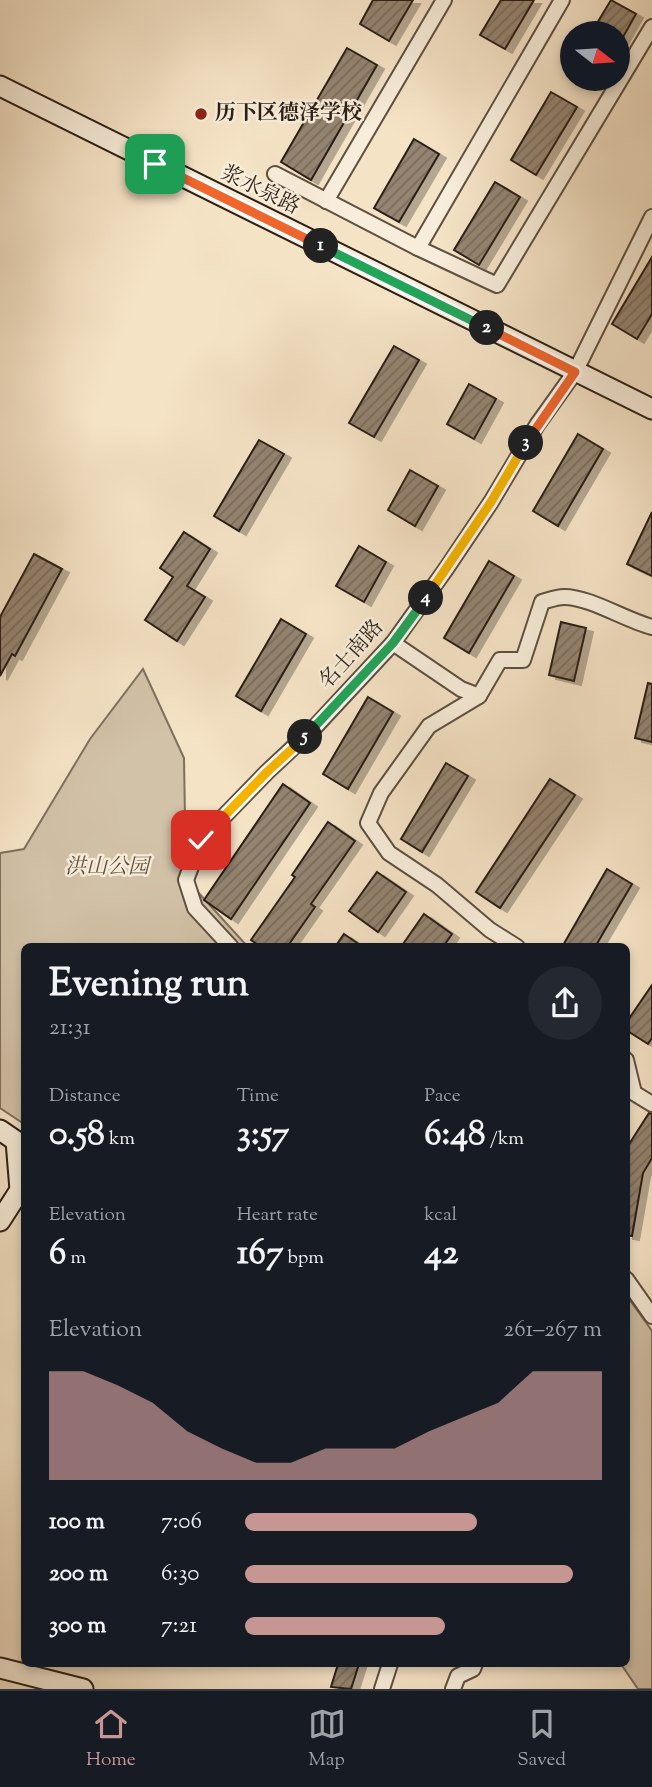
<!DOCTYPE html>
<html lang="en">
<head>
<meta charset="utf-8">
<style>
  body { margin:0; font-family:"Sorts Mill Goudy","Noto Serif SC",serif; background:#242831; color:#f1f3f6; height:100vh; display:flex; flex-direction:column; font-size:26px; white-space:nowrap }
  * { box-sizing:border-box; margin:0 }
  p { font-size:23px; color:#9ea1a6 }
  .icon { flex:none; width:38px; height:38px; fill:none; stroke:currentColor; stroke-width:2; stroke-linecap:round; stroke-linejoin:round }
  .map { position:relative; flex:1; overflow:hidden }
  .sheet { position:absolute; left:21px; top:943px; width:609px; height:724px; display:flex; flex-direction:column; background:#171b24; border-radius:10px; box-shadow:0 4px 10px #0003 }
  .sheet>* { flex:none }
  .needle { width:46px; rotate:107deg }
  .buttons { position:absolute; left:560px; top:21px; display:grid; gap:14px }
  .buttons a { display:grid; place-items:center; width:70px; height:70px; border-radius:50%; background:#171b24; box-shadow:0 4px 10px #0003; font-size:35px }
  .pin { position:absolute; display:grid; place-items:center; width:60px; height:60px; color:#fff; margin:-30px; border-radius:14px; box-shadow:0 4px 10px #0006 }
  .km { position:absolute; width:35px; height:35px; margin:-18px; border-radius:50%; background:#222; color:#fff; font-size:19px; line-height:35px; text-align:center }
  .round { display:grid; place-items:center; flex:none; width:74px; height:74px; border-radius:37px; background:#242831 }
  .headline { display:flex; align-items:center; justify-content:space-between; height:119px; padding:0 28px }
  h1 { font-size:38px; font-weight:800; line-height:52px }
  .metrics { display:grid; grid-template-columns:repeat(3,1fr); gap:10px; height:119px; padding:7px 28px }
  .metrics div { display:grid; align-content:center }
  .metrics b { font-size:35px; font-weight:800 }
  .metrics small { font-size:19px; font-weight:400 }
  .metrics p { font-size:19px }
  .chart { height:196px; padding:14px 28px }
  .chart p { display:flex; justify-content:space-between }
  .chart svg { width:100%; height:126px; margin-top:7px; fill:#c59692; opacity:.7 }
  ul { padding:0 28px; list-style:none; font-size:23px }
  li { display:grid; grid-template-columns:112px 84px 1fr; align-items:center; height:52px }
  li i { height:18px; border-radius:9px; background:#c59692 }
  .tab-bar { display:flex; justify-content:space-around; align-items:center; height:98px; border-top:2px solid #363941; background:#171b24; font-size:19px; color:#9ea1a6 }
  .tab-bar a { display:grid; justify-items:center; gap:4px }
  .tab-bar .current { color:#c59692 }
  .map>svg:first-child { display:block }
</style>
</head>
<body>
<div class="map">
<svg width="652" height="1689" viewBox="0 0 652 1689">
  <defs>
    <pattern id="building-hatch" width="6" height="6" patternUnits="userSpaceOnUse" patternTransform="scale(1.75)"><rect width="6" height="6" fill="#948471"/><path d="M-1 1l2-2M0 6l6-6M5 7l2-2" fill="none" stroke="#796b5c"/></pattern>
    <filter id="shadow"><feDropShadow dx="7" dy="4" stdDeviation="0" flood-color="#0004"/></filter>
  </defs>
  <rect width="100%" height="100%" fill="#f5e3c6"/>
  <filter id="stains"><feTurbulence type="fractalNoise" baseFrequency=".00286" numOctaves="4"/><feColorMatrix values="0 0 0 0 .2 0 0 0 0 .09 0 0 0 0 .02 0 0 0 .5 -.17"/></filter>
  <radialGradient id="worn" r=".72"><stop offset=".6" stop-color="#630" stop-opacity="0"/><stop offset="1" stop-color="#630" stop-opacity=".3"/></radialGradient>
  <g fill="#d2c2a8" stroke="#7e705e" stroke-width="2">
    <path d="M143,669L184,758L186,879L248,947H24V1124L0,1108V853L24,849L90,739Z"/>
    <path d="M627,1296L652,1331V1689H638L621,1664H626Z"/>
  </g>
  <g fill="url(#building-hatch)" stroke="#2a1e15" stroke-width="2" filter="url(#shadow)">
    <path d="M373,0H413L389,41L360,24Z"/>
    <path d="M501,0H534L505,49L480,35Z"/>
    <path d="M611,0L636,14L618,46V33H591Z"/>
    <path d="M347,48L377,65L311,180L281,162Z"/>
    <path d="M551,92L577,107L536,175L511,160Z"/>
    <path d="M414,139L439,154L399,222L374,208Z"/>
    <path d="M495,182L520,197L479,265L454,250Z"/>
    <path d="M652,257V314L637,339L612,324Z"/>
    <path d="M394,346L419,360L374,437L349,423Z"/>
    <path d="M469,384L496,399L474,439L447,424Z"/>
    <path d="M578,434L603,449L558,526L533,511Z"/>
    <path d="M259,440L284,454L239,531L214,516Z"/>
    <path d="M410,470L438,486L415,526L388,510Z"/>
    <path d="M652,512V576L627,564Z"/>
    <path d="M184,532L210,549L187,586L205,597L177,641L145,620L173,577L160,568Z"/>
    <path d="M359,546L386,562L364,602L336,586Z"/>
    <path d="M34,554L62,569L15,656L12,654L0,676V617Z"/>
    <path d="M489,561L514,576L469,653L444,638Z"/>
    <path d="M281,619L306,634L261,711L236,696Z"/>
    <path d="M561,622L586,628L574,681L549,675Z"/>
    <path d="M648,683L652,684V742L635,738Z"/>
    <path d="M368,697L393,712L348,789L323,774Z"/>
    <path d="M446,763L468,776L422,852L401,839Z"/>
    <path d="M550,779L575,795L500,908L476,892Z"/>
    <path d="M283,784L310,803L231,919L204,900Z"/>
    <path d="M328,822L355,841L311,904L315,907L287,947H261L251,940L295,877L292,875Z"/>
    <path d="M607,869L632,884L595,947H562Z"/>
    <path d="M377,872L406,892L378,932L349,911Z"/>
    <path d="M424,914L452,934L443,947H401Z"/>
    <path d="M344,934L363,947H335Z"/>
    <path d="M652,985V1038L648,1044L626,1030V1023Z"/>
    <path d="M649,1113L652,1114V1158L643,1173L632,1236L626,1235V1149Z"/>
    <path d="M338,1664H359L351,1689L331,1687Z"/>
  </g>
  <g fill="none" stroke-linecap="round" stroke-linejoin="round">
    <defs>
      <g id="street">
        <path d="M275,174L418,248L562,0"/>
        <path d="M326,201L444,0"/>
        <path d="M418,248L497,285L652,27"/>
        <path d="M393,643L461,689L479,696L500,660H523L542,602C549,600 557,597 564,597C590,597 625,620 652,627"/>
        <path d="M479,696L429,726L381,793L368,823L389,853L437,885L490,930L517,947"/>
        <path d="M231,947L195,908L186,880L201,840L267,772L314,728L393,643L446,569L491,502L537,425L575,372L652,217"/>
        <path d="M626,1060L634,1093L652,1104"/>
        <path d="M626,1279L652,1316"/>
        <path d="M382,1689L390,1664"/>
        <path d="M453,1689L458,1676L473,1669L475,1664"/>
      </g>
      <g id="secondary">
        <path d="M0,86L652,409"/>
        <path d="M0,1130L16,1141L20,1190L0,1221"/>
        <path d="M0,1668L83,1689"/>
      </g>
    </defs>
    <use href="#street" stroke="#5d4f41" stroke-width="18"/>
    <use href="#secondary" stroke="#2a1e15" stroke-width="23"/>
    <use href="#street" stroke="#f8edda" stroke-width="14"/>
    <use href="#secondary" stroke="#f8edda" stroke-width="19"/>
  </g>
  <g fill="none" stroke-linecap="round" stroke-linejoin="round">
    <defs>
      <path id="split-1" d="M155,164L321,246"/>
      <path id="split-2" d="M321,246L487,328"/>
      <path id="split-3" d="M487,328L575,372L526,443"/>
      <path id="split-4" d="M426,598L491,502L526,443"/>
      <path id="split-5" d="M305,737L393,643L426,598"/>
      <path id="split-6" d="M201,840L267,772L305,737"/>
    </defs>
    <use href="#split-1" stroke="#fff" stroke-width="14"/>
    <use href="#split-2" stroke="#fff" stroke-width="14"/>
    <use href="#split-3" stroke="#fff" stroke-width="14"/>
    <use href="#split-4" stroke="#fff" stroke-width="14"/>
    <use href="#split-5" stroke="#fff" stroke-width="14"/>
    <use href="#split-6" stroke="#fff" stroke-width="14"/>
    <use href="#split-1" stroke="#f0652b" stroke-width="9"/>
    <use href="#split-2" stroke="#22a559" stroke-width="9"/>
    <use href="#split-3" stroke="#f0652b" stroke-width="9"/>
    <use href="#split-4" stroke="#f5b400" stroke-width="9"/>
    <use href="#split-5" stroke="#22a559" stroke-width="9"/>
    <use href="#split-6" stroke="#f5b400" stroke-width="9"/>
  </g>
  <circle fill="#8f2418" stroke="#f8edda" stroke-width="2.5" cx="201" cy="114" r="7"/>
  <g text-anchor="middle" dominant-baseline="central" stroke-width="5" stroke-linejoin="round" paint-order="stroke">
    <g font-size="21" font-weight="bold" fill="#2a1e15" stroke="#f8edda" text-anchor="start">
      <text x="215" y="114">历下区德泽学校</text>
    </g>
    <g font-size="21" fill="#2a1e15" stroke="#f8edda">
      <text transform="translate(260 191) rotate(26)">浆水泉路</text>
      <text transform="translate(352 655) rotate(-48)">名士南路</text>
    </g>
    <g font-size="21" font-style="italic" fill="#5c4f41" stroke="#f8edda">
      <text x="107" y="868">洪山公园</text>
    </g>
  </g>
  <rect width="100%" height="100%" filter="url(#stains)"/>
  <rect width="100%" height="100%" fill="url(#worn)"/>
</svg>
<div class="buttons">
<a><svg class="needle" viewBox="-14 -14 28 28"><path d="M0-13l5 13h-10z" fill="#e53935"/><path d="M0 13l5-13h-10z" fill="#9ea1a6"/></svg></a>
</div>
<div class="pin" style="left:155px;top:164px;background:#1e9e55"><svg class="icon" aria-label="arrive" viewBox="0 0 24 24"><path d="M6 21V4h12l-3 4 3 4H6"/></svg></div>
<div class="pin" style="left:201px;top:840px;background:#d93025"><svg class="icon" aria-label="check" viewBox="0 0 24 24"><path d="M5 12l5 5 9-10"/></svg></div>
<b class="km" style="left:321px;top:246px">1</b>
<b class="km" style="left:487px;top:328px">2</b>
<b class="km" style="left:526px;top:443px">3</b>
<b class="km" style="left:426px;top:598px">4</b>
<b class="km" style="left:305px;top:737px">5</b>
<section class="sheet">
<div class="headline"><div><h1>Evening run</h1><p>21:31</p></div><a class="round"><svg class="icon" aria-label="share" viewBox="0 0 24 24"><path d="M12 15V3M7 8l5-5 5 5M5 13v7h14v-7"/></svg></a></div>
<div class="metrics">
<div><p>Distance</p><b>0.58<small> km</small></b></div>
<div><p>Time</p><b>3:57</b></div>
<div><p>Pace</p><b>6:48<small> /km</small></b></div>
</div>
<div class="metrics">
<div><p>Elevation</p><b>6<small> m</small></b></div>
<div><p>Heart rate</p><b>167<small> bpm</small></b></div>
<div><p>kcal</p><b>42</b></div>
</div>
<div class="chart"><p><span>Elevation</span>261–267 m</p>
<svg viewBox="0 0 160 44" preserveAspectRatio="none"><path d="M0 44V6L10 6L20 11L30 17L40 27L50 33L60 38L70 38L80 33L90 33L100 33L110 27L120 22L130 17L140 6L150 6L160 6V44z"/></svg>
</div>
<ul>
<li><b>100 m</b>7:06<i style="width:65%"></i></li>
<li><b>200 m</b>6:30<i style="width:92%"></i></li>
<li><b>300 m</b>7:21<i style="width:56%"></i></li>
</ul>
</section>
</div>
<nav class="tab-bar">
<a class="current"><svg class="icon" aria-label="home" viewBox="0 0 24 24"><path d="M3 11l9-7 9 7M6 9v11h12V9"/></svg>Home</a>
<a><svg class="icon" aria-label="map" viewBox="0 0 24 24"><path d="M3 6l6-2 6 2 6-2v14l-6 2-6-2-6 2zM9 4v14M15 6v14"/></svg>Map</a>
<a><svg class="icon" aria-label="saved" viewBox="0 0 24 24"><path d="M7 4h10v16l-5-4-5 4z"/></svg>Saved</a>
</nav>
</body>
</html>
